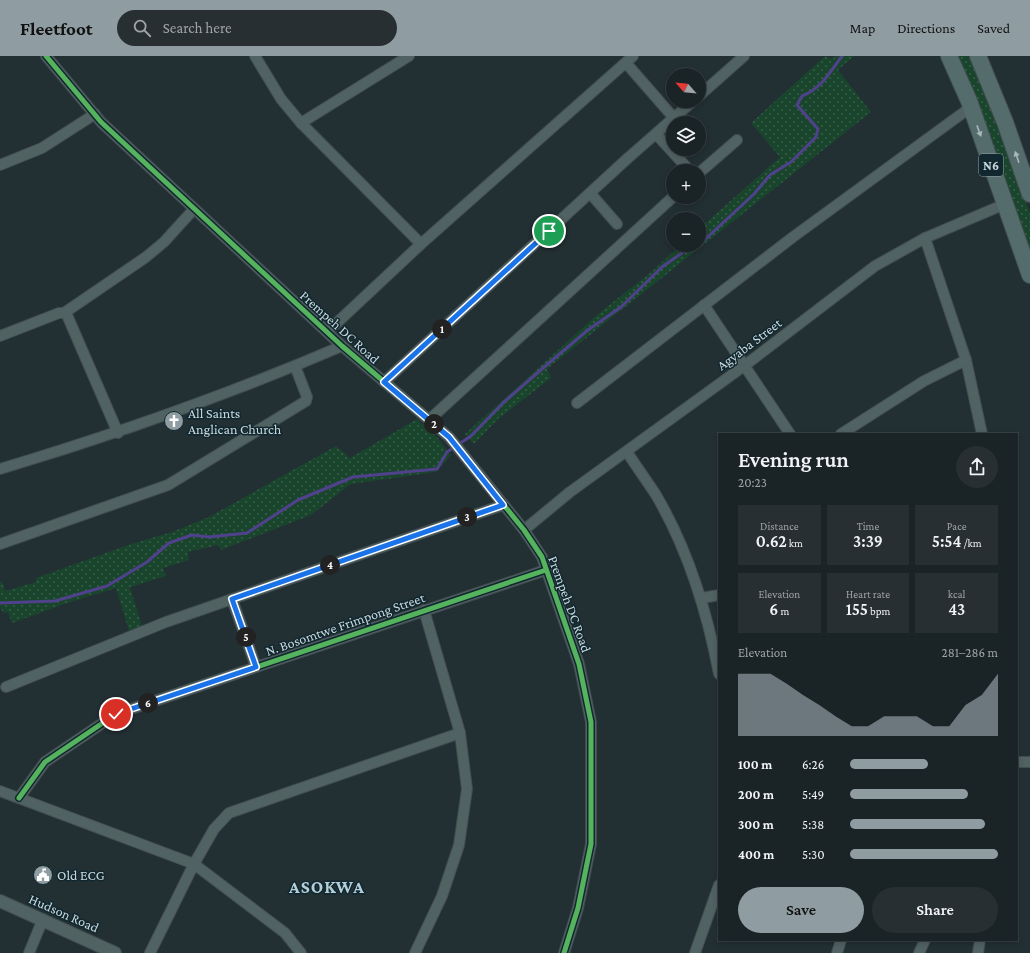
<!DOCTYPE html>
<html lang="en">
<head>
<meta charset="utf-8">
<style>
  body { margin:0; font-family:"Crimson Pro",serif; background:#272f32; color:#f1f3f6; height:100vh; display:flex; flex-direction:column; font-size:15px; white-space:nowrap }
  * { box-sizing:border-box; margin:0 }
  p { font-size:13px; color:#9fa4a7 }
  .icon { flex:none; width:22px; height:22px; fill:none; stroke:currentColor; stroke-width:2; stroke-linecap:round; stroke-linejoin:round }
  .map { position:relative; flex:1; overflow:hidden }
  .drawer { position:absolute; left:718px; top:377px; width:300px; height:508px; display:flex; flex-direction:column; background:#1a2326; border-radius:0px; box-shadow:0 2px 6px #0003,0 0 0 1px #384043 }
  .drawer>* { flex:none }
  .needle { width:26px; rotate:297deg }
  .tools { position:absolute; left:666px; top:12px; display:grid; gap:8px }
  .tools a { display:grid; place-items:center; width:40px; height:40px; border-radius:50%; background:#1a2326; box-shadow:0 2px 6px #0003,0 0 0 1px #384043; font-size:20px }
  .pin { position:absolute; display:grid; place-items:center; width:34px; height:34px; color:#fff; margin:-17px; border:2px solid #fff; border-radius:50%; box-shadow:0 1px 4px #0007 }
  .km { position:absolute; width:20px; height:20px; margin:-10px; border-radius:50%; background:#222; color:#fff; font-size:11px; line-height:20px; text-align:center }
  .round { display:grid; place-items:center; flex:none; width:42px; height:42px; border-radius:21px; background:#272f32 }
  .head { display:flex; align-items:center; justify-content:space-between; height:68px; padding:0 20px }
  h1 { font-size:22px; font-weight:600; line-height:30px }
  .stats { display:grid; grid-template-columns:repeat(3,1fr); gap:6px; height:68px; padding:4px 20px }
  .stats div { display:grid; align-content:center; border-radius:0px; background:#272f32; text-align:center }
  .stats b { font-size:17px; font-weight:600 }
  .stats small { font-size:11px; font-weight:400 }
  .stats p { font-size:11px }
  .chart { height:112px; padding:8px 20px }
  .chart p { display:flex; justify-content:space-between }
  .chart svg { width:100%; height:72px; margin-top:4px; fill:#8f9da2; opacity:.7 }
  .button { display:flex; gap:8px; margin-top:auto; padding:8px 20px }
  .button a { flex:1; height:46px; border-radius:24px; background:#8f9da2; color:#111; font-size:16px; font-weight:600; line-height:46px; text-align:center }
  .button a+a { background:#272f32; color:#f1f3f6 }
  ul { padding:0 20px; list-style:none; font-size:13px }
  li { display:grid; grid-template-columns:64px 48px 1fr; align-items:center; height:30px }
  li i { height:10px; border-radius:5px; background:#8f9da2 }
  header { display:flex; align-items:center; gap:24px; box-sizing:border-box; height:56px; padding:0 20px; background:#8f9da2; color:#111 }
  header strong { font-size:19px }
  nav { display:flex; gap:22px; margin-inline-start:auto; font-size:14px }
  .search { width:280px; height:36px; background:#272f32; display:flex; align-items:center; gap:10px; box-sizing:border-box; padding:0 14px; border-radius:22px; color:#9fa4a7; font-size:15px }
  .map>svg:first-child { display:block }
</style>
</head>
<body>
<header>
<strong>Fleetfoot</strong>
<div class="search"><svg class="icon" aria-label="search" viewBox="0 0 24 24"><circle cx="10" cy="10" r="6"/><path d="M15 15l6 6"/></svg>Search here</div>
<nav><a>Map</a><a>Directions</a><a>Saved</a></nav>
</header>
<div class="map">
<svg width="1030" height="897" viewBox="0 0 1030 897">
  <defs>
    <pattern id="grass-dots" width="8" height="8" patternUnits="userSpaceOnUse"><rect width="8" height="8" fill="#1a452d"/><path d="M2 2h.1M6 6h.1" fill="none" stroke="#3a5f4b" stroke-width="1.8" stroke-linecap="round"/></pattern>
  </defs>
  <rect width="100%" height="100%" fill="#222f33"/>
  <g fill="url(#grass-dots)">
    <path d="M825,0L832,3L836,0H854L838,14L871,56L547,313L551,322L498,363L474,388L465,378L598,258L650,217L681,189H699V173L780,101L751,67Z"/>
    <path d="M951,0H971L995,59L1030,158V208Z"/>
    <path d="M417,363L437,381L451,399L436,416L351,428L311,459L221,494L218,489L188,496L189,504L163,512L166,520L130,531L142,570L129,575L116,532L67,547L12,567L8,556L4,557L0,552V525L3,528L5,535L36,526V522L128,489L172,476L209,461L336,390L350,402Z"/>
  </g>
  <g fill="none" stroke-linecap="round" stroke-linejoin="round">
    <g stroke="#50418c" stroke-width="3">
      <path d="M699,189L754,138L770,119L791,106L816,81L818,73L797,49L802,40C821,33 830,16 842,0"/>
      <path d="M0,547L55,545L107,530L147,506L169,487L192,479L209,481L247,477L298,444L353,421L437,413L447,396L471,380L504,346L550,306L588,274L621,251L662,211L682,197L698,189"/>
    </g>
    <defs>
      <g id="minor">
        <path d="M46,0L101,66L342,290L449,381L524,474L542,501L579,608L591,666V788L578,852L564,897"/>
        <path d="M255,0L281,43L301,67L421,188"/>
        <path d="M626,7L674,62"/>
        <path d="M699,40L744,0"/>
        <path d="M301,67L409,0"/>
        <path d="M656,78L690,115"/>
        <path d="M0,109L42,92L95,58"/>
        <path d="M699,117L737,84"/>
        <path d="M590,137L617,168"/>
        <path d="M925,182L966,304L982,378"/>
        <path d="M704,249L790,378"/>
        <path d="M64,257L67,259L118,377"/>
        <path d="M327,276L421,188L633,0"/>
        <path d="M0,280L59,257H64L146,201L164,186L194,153"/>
        <path d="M384,326L628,102L693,45"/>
        <path d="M577,347L793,181L971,51"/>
        <path d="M429,364L673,141"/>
        <path d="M841,378L924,325L966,304"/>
        <path d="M627,396C636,410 647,425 656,439C689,495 707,555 719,618"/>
        <path d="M0,413C117,378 230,338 342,290"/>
        <path d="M524,474L570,436L744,310L875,210L925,182L1005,148"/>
        <path d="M0,488L168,429L306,345L307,341L295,310"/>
        <path d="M702,542L719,539"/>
        <path d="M232,543L256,611"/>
        <path d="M6,631L166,566L503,449"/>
        <path d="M1017,706H1030"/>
        <path d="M0,735L194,808L285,877L301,897"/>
        <path d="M19,742L45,706L116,658L546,514"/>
        <path d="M29,897L43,863"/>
        <path d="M150,897L194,808L214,773L229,757L460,677"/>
        <path d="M415,897L442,840L459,789L467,733L460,677L424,554"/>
        <path d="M695,897L719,829"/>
        <path d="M837,897L841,884"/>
        <path d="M919,897L925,884"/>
        <path d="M978,897L980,884"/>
      </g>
      <path id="tertiary" d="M0,845L115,897"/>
      <g id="trunk">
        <path d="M949,0L969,45L1030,219"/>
        <path d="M978,0L1005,66L1030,138"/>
      </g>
    </defs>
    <use href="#minor" stroke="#424d50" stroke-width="12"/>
    <use href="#tertiary" stroke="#424d50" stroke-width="14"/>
    <use href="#trunk" stroke="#424d50" stroke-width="18"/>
    <use href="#minor" stroke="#516262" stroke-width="10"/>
    <use href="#tertiary" stroke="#516262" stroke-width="12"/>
    <use href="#trunk" stroke="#546d6c" stroke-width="16"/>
    <defs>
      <g id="cycleway">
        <path d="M46,0L101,66L342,290L449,381L524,474L542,501L579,608L591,666V788L578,852L564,897"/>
        <path d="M19,742L45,706L116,658L546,514"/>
      </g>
    </defs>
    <use href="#cycleway" stroke="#112830" stroke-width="8"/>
    <use href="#cycleway" stroke="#56b35d" stroke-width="5"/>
  </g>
  <defs><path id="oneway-solid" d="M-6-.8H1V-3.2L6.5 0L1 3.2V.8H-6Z"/></defs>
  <g fill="#a7b8bb">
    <use href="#oneway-solid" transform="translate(979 75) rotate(70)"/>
    <use href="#oneway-solid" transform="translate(1017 101) rotate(-109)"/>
  </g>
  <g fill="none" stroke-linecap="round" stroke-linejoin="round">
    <defs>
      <path id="route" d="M116,658L256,611L232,543L503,449L449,381L384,326L549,175"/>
    </defs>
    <use href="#route" stroke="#fff" stroke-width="8"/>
    <use href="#route" stroke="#1a73e8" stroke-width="5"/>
  </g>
  <defs>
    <symbol id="church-disc" viewBox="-11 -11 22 22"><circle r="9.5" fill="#8f9da2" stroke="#112830"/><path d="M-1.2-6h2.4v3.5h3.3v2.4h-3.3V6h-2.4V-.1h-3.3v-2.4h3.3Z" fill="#fff"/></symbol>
    <symbol id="civic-disc" viewBox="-11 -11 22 22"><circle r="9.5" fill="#8f9da2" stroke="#112830"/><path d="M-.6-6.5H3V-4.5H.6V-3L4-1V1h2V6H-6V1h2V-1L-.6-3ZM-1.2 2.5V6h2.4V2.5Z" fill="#fff"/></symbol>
  </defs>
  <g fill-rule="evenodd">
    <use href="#church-disc" x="163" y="354" width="22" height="22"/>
    <use href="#civic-disc" x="32" y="808" width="22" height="22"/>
  </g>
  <g text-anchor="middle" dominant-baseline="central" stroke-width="3" stroke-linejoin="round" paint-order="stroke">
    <rect fill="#112830" stroke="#92a3a9" stroke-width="1" x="979" y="98" width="24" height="22" rx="3"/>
    <g font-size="13" font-weight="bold" fill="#cad8dd">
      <text x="991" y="109">N6</text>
    </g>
    <g font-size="14" fill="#cad8dd" stroke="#112830">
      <text transform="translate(340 271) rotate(42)">Prempeh DC Road</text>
      <text transform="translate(749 288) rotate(-37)">Agyaba Street</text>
      <text transform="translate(570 548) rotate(70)">Prempeh DC Road</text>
      <text transform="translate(345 568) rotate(-19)">N. Bosomtwe Frimpong Street</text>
      <text transform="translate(64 857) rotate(24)">Hudson Road</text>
    </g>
    <g font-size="14" fill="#cad8dd" stroke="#112830" text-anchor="start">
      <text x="188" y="357">All Saints<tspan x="188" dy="16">Anglican Church</tspan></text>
      <text x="57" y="819">Old ECG</text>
    </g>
    <g font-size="18" font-weight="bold" letter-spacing="1" fill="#b3ced8" stroke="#112830">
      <text x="327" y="831">ASOKWA</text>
    </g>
  </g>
</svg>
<div class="tools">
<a><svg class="needle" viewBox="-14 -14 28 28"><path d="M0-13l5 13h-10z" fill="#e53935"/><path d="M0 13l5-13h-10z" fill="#9fa4a7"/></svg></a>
<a><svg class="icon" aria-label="layers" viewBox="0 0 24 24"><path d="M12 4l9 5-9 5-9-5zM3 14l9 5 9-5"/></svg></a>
<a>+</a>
<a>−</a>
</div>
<div class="pin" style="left:549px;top:175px;background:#1e9e55"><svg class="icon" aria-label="arrive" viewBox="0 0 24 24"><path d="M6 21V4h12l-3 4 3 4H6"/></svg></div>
<div class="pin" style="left:116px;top:658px;background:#d93025"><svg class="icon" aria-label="check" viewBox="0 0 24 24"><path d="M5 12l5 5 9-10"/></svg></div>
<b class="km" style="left:442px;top:273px">1</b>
<b class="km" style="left:434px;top:368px">2</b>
<b class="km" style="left:467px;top:461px">3</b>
<b class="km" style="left:330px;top:509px">4</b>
<b class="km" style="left:246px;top:581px">5</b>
<b class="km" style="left:148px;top:647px">6</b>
<section class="drawer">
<div class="head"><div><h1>Evening run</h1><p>20:23</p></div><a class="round"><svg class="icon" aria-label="share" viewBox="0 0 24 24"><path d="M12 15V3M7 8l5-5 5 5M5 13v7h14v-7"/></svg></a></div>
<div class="stats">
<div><p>Distance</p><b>0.62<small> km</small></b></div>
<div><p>Time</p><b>3:39</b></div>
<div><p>Pace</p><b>5:54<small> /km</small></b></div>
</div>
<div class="stats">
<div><p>Elevation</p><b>6<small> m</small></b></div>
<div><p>Heart rate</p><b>155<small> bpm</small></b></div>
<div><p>kcal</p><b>43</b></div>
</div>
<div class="chart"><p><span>Elevation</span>281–286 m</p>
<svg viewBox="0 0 160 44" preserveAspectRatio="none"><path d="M0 44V6L10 6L20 6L30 12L40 19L50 25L60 32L70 38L80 38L90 32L100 32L110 32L120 38L130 38L140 25L150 19L160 6V44z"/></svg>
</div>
<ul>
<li><b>100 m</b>6:26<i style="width:53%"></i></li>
<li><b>200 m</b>5:49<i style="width:80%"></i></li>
<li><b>300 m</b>5:38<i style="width:91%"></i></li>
<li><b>400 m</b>5:30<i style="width:100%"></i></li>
</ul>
<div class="button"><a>Save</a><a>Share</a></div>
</section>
</div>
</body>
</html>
